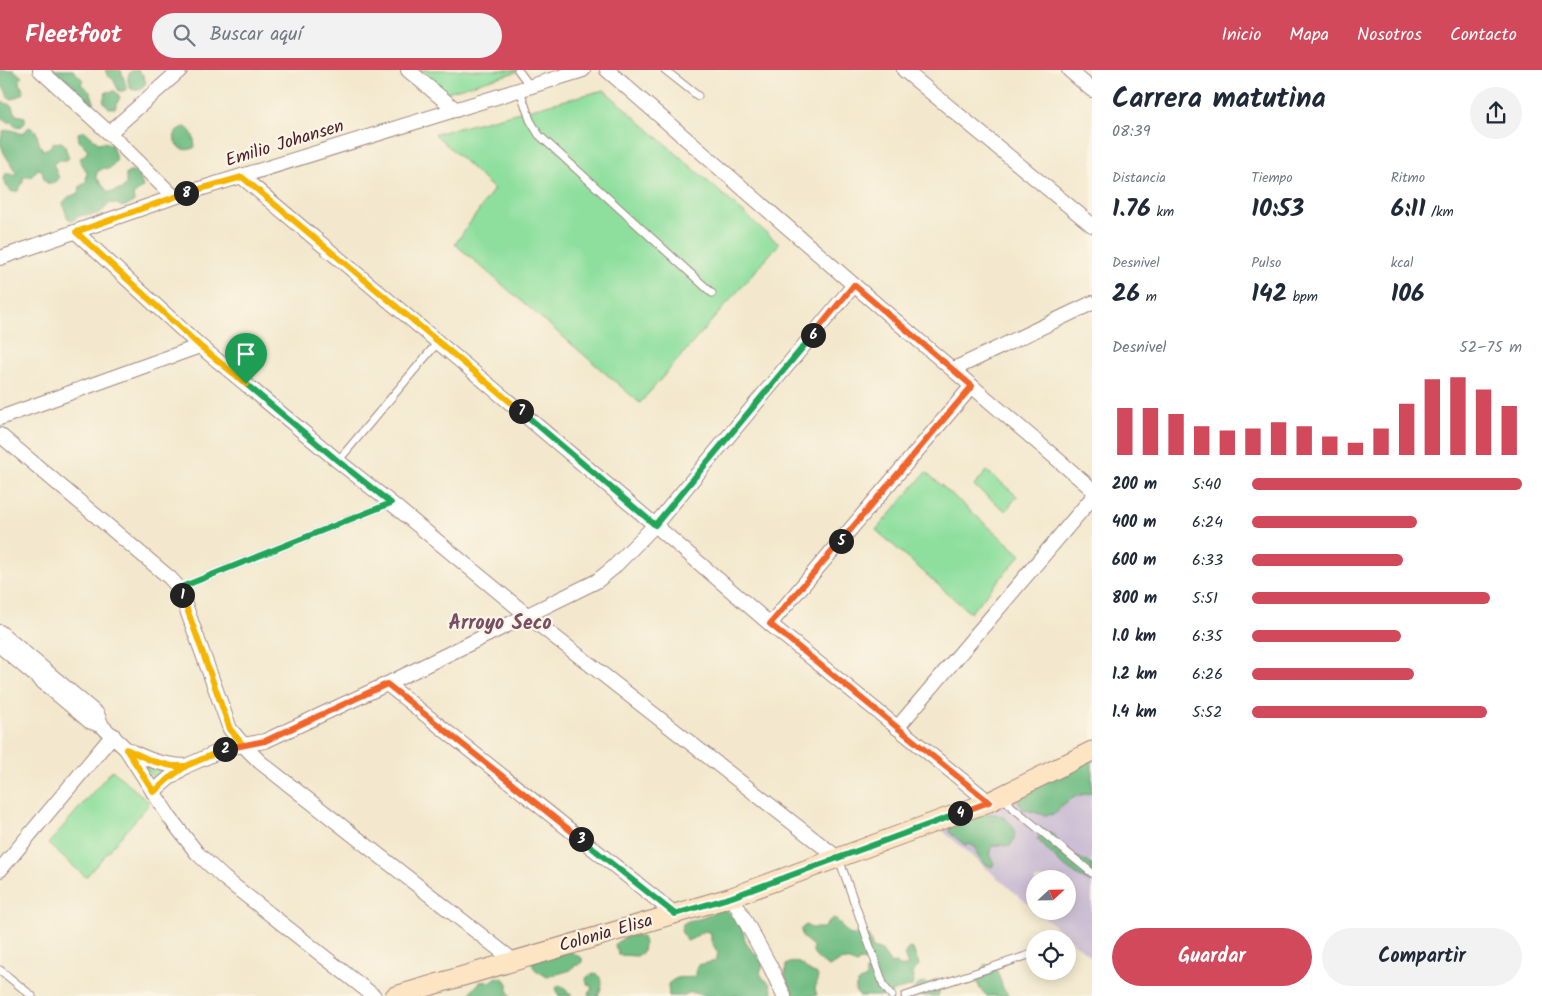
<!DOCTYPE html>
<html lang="es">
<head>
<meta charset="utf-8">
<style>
  body { margin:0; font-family:Kalam,sans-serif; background:#f2f2f3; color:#1f2937; height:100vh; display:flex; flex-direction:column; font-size:19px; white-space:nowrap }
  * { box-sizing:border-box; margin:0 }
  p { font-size:16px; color:#747a83 }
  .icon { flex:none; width:28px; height:28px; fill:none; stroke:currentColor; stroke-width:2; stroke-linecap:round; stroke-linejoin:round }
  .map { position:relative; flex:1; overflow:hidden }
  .drawer { display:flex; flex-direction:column; background:#fff; width:450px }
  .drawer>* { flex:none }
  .needle { width:32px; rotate:68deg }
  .buttons { position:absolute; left:1026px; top:800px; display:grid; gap:10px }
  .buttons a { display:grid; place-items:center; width:50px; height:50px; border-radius:50%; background:#fff; box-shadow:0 2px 12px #0003; font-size:25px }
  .pin { position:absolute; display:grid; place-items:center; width:42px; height:42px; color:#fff; margin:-51px -21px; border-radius:50% 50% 50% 0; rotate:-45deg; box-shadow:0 0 5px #0007 }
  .pin .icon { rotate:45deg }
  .km { position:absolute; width:25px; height:25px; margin:-12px; border-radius:50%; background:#222; color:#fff; font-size:14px; line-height:25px; text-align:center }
  .round { display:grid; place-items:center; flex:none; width:52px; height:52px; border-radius:26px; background:#f2f2f3 }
  .head { display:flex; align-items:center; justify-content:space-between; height:85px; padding:0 20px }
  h1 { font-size:28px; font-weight:700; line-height:38px }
  .stats { display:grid; grid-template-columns:repeat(3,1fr); gap:8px; height:85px; padding:5px 20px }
  .stats div { display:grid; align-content:center }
  .stats b { font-size:25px; font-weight:700 }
  .stats small { font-size:14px; font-weight:400 }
  .stats p { font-size:14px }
  .chart { height:140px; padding:10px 20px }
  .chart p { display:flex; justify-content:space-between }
  .chart svg { width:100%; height:90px; margin-top:5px; stroke:#d1495b; stroke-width:6 }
  .primary-button { display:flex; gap:10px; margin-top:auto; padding:10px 20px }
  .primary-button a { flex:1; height:58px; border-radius:30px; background:#d1495b; color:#fff; font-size:20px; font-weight:700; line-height:58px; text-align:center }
  .primary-button a+a { background:#f2f2f3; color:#1f2937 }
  ul { padding:0 20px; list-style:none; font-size:16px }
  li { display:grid; grid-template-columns:80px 60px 1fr; align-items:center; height:38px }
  li i { height:12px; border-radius:6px; background:#d1495b }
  header { display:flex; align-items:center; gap:30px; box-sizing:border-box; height:70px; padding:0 25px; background:#d1495b; color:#fff }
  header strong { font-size:24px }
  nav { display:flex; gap:28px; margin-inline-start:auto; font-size:18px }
  .search { width:350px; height:45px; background:#f2f2f3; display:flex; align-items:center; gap:12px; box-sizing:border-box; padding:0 18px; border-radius:28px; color:#747a83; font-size:19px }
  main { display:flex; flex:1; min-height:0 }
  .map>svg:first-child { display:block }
</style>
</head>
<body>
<header>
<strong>Fleetfoot</strong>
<div class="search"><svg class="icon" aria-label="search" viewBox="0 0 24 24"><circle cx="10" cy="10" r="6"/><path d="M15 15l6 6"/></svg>Buscar aquí</div>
<nav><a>Inicio</a><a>Mapa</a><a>Nosotros</a><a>Contacto</a></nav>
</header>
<main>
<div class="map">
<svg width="1092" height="926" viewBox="0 0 1092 926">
  <rect width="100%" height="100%" fill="#fcf5e5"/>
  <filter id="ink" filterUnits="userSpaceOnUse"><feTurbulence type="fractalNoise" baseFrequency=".02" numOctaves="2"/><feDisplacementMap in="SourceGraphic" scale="10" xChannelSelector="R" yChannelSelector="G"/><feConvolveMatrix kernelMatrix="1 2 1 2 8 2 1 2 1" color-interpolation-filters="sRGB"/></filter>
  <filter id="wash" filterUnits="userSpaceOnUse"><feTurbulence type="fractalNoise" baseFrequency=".0096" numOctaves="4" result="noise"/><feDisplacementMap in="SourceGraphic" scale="20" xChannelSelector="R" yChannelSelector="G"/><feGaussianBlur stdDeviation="1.12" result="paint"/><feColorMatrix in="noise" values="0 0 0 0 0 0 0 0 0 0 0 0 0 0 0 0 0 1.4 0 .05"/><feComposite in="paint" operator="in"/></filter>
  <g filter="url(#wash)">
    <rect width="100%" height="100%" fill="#f3e8cd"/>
    <path fill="#ccbed4" d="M1092,690V888L1037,841H1068V809H1035V840L938,757Z"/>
    <g fill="#8edf9e" stroke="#6c7f64">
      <path d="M420,0H523L444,23Z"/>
      <path d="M604,20L779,174L640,333L455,174L494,119L435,64Z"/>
      <path d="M987,401L1017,426L1006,441L974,416Z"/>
      <path d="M926,402L1021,485L970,543L876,460Z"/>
      <path d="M141,691L169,699L157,714Z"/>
      <path d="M112,700L150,733L86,807L48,774Z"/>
    </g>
    <g fill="#72be85" stroke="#5e6e58">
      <path d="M0,0H14L22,7L19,11L24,23L13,29L8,28L6,21L2,16L0,17Z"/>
      <path d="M42,0H73L83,10L81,14L91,23L94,32L89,42L72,25L71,12L64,9L57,13Z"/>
      <path d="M105,0H121L127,19L123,21H119L113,9L108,6Z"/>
      <path d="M138,0L143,5L146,13C140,19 141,22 131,19C128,12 126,8 131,1Z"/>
      <path d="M115,21L120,27L115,38H109L103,31L106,22Z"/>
      <path d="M3,32L11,35L16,45L25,47V53L22,56L16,57L12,52C0,53 0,45 0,34Z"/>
      <path d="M29,57L36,61L39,73L43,80L49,78L53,73L61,72L64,74L69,88L67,90H59L53,94L59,108C57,113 52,114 47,113L44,109L42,100L38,99L31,107H23V112L18,121L12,122L7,117L3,109L5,104H17L4,83L0,72L3,61L12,60L22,64Z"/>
      <path d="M185,57C193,61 194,68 195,77C178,88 164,62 185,57Z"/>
      <path d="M85,61L98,73L103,72L111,74L117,90L109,99L104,98L97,102L96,107L108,122H113L117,120H122L126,114V104L132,101L138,102L143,117L133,125L134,131L131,134L122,137L117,134L110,133C106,137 103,142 97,144C84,147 85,141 72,151L67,147L63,133L68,127L79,123L80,116L86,113L87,102L79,89L85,85L88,80L79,71L78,63Z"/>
      <path d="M1092,684V723C1076,724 1064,731 1055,744L1044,745L1023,739L1019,733L1018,724Z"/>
      <path d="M984,741L988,744C1001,742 1018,754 1014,769C1013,772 1011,774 1010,776L999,775L992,776L990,787L994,793L992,797C983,794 976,787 976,778L970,774L965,775L949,762L950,754Z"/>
      <path d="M1045,762L1052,763L1062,779L1074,786L1092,794V813L1078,806L1060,793L1037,769Z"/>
      <path d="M723,837L735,848L743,861L745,871L748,876L756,884L763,894L760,903L763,908L769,913L774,926H708L691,922L682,926H669L668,914C680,904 680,909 694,907L698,895L716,891L718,883L711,871V863L705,861C698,863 695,869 687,871L681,861L682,855C689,848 697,851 705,847C712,845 714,839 723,837Z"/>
      <path d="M834,848C840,852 843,859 849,865L861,864L868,865L873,878L882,881L891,894L895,893L902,897L908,896L904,884L909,878L913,879L919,895L913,903L914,908L912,916C904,919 898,919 891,922L892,926H859L855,921C856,915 859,909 866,909V901L871,896L869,893L860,890L857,894C843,888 842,889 829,897C821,892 811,886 813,876L802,867L801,859L806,855L811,858H824L829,851Z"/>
      <path d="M629,865L641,866C645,872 644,874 643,882L637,886L619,885L615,876L616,873Z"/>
      <path d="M571,881L574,884L582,888V892L579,895H575L571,900L547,907C539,901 533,902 532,891Z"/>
      <path d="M796,892C805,894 808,903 816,904L818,906L815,919L817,925L798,926L792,922L785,906L786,895L789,893Z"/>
      <path d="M985,894L997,901L1003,918L1010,926H987L980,919L976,909Z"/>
      <path d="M596,903C605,913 602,915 598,926H589L588,923L592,919L591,916L588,915L586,910L587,907Z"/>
      <path d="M497,907L502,908L508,913V922L511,926H470L469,924L480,912L487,911L490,912Z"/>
      <path d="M936,909L941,911L938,917L940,920L938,926H910C913,918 920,910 929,914Z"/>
      <path d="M559,915L564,917L572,926H559L556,918Z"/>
    </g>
  </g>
  <g filter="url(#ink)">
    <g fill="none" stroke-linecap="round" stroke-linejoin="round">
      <defs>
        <g id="lane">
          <path d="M518,0L530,16"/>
          <path d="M665,0L698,26"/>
          <path d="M520,20L530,50L539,65L712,223"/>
          <path d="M338,391L438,272"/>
          <path d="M179,518L391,433"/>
          <path d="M1002,726L1012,737L1092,803"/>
          <path d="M839,789L884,916L892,926"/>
          <path d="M0,900L32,926"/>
          <path d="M905,926L1035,883"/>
        </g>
        <g id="street">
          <path d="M40,0L109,63L174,127"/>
          <path d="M408,0L456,40"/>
          <path d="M607,0L854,215L1092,419"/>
          <path d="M904,0L1092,155"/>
          <path d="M1069,0L1092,20"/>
          <path d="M109,63L180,0"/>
          <path d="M242,107L655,455L770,554L989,732"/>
          <path d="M76,162L200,276L338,391L391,433L528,546L839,789"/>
          <path d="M0,188L174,127L583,0"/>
          <path d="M954,299L1092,233"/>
          <path d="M0,348L200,276"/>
          <path d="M0,365L170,508L179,518L230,659L246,678L260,692L514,891"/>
          <path d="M770,554L972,316"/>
          <path d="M0,562L97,644L102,656"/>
          <path d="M0,576L89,651L102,656L126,679L170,748L197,783L224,808L374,926"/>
          <path d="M387,614L675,844"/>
          <path d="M897,658L1092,428"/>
          <path d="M126,679C149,690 160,695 186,696"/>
          <path d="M153,722L168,709L186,696L227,678L265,671L387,614L597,511L613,498L655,455L854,215"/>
          <path d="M0,800L113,665"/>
          <path d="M732,827L770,896L784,926"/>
        </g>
        <path id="secondary" d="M395,926L732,827L989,732L1092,681"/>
      </defs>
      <use href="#lane" stroke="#9e847c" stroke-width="9"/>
      <use href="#street" stroke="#9e847c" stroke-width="16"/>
      <use href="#secondary" stroke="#9e847c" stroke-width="21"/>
      <use href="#lane" stroke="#fff" stroke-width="7"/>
      <use href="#street" stroke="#fff" stroke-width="14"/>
      <use href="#secondary" stroke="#fde5c4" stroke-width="19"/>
    </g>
  </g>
  <g fill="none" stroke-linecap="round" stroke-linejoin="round" filter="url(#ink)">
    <defs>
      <path id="split-1" d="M182,525L179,518L391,433L338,391L246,314"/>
      <path id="split-2" d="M182,525L230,659L243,675L228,678L186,696H172L152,691L126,679L154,722L168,709L186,696L225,679"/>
      <path id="split-3" d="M225,679L265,671L387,614L581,769"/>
      <path id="split-4" d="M581,769L675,844L732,827L960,743"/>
      <path id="split-5" d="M841,471L770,554L989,732L960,743"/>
      <path id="split-6" d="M813,265L854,215L972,316L841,471"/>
      <path id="split-7" d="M521,341L655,455L813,265"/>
      <path id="split-8" d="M186,123L242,107L521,341"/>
      <path id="split-9" d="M186,123L76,162L200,276L246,314"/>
    </defs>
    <use href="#split-1" stroke="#fff" stroke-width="10"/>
    <use href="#split-2" stroke="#fff" stroke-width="10"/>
    <use href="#split-3" stroke="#fff" stroke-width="10"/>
    <use href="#split-4" stroke="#fff" stroke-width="10"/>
    <use href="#split-5" stroke="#fff" stroke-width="10"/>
    <use href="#split-6" stroke="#fff" stroke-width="10"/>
    <use href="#split-7" stroke="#fff" stroke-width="10"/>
    <use href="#split-8" stroke="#fff" stroke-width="10"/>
    <use href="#split-9" stroke="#fff" stroke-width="10"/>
    <use href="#split-1" stroke="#22a559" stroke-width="6"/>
    <use href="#split-2" stroke="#f5b400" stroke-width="6"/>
    <use href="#split-3" stroke="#f0652b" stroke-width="6"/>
    <use href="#split-4" stroke="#22a559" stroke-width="6"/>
    <use href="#split-5" stroke="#f0652b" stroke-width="6"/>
    <use href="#split-6" stroke="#f0652b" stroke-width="6"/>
    <use href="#split-7" stroke="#22a559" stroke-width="6"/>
    <use href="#split-8" stroke="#f5b400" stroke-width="6"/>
    <use href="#split-9" stroke="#f5b400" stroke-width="6"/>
  </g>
  <g text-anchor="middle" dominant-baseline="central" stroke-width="4.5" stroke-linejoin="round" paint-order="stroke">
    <g font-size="18" fill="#4a1f2b" stroke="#fcf5e5">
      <text transform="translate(285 74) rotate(-17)">Emilio Johansen</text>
      <text transform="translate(606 864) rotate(-16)">Colonia Elisa</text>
    </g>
    <g font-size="20" font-weight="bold" fill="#774e65" stroke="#fcf5e5">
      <text x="500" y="554">Arroyo Seco</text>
    </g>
  </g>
</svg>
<div class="buttons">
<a><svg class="needle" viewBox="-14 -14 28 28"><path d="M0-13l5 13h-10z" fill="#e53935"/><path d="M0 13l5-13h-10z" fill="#747a83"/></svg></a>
<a><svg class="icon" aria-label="locate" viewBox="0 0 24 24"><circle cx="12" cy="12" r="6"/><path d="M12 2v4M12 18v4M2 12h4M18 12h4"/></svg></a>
</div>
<div class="pin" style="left:246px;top:314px;background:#1e9e55"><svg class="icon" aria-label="arrive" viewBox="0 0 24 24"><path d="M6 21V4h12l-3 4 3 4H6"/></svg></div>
<b class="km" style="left:182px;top:525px">1</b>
<b class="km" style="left:225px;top:679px">2</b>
<b class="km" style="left:581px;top:769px">3</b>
<b class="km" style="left:960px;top:743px">4</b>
<b class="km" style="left:841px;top:471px">5</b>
<b class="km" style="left:813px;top:265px">6</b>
<b class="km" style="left:521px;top:341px">7</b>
<b class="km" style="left:186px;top:123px">8</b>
</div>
<section class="drawer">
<div class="head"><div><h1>Carrera matutina</h1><p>08:39</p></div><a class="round"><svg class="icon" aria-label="share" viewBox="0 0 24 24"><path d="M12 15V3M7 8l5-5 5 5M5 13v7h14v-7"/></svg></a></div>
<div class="stats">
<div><p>Distancia</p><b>1.76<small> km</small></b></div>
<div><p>Tiempo</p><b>10:53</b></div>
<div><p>Ritmo</p><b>6:11<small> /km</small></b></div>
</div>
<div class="stats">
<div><p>Desnivel</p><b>26<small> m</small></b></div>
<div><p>Pulso</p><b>142<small> bpm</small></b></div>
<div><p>kcal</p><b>106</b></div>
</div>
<div class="chart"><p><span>Desnivel</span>52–75 m</p>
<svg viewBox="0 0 160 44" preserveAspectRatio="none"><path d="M5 44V21M15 44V21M25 44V24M35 44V30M45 44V32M55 44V31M65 44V28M75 44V30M85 44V35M95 44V38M105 44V31M115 44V19M125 44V7M135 44V6M145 44V12M155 44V20"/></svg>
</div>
<ul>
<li><b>200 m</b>5:40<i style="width:100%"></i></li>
<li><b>400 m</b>6:24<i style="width:61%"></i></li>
<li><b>600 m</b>6:33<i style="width:56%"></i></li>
<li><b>800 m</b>5:51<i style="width:88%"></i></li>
<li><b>1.0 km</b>6:35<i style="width:55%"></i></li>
<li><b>1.2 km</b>6:26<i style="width:60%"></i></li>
<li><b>1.4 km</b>5:52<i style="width:87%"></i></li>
</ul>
<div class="primary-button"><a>Guardar</a><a>Compartir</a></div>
</section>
</main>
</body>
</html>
